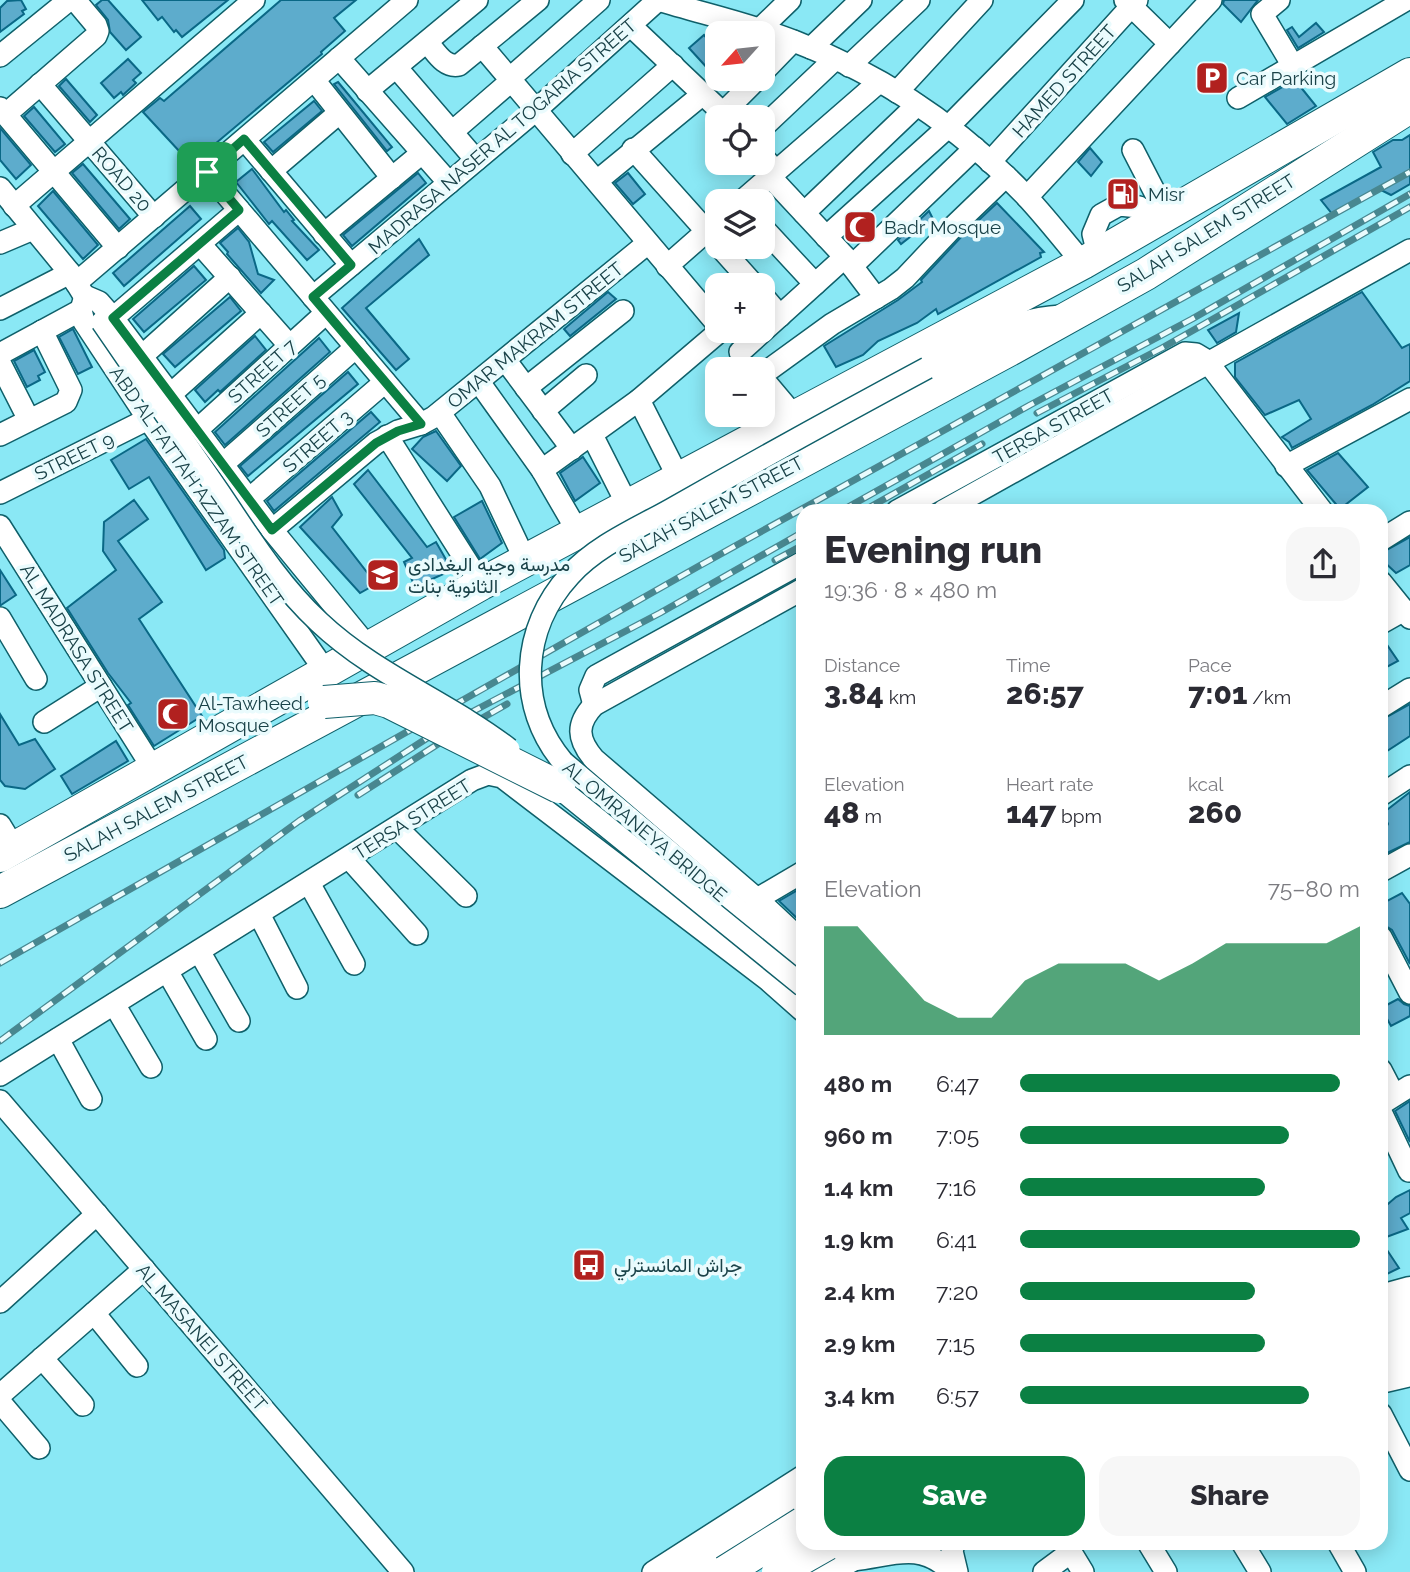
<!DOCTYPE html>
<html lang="en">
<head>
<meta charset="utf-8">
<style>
  body { margin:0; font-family:Raleway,Vazirmatn,sans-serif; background:#f7f7f7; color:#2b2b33; height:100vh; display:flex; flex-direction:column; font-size:26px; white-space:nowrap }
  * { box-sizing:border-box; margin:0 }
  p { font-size:23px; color:#7c7c81 }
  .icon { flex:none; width:38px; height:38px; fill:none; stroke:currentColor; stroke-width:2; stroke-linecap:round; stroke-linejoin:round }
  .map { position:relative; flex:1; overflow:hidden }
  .details { position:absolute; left:796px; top:504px; width:592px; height:1046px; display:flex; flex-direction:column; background:#fff; border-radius:21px; box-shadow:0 4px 18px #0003 }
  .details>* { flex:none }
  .needle { width:46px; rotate:243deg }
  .tools { position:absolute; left:705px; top:21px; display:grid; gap:14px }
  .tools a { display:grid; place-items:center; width:70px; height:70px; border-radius:14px; background:#fff; box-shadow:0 4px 18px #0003; font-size:35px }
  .pin { position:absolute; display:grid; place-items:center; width:60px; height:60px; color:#fff; margin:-30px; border-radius:14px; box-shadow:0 4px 10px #0006 }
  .round { display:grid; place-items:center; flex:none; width:74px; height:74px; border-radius:21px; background:#f7f7f7 }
  .overview { display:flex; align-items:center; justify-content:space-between; height:119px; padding:0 28px }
  h1 { font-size:38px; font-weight:800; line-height:52px }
  .figures { display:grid; grid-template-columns:repeat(3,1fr); gap:10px; height:119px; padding:7px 28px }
  .figures div { display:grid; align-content:center }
  .figures b { font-size:30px; font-weight:800 }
  .figures small { font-size:19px; font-weight:400 }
  .figures p { font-size:19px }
  .chart { height:196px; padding:14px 28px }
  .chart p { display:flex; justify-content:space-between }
  .chart svg { width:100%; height:126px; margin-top:7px; fill:#0b8043; opacity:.7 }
  .action { display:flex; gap:14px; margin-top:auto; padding:14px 28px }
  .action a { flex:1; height:80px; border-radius:21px; background:#0b8043; color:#fff; font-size:28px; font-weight:800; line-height:80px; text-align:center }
  .action a+a { background:#f7f7f7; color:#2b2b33 }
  ul { padding:0 28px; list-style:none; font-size:23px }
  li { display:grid; grid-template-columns:112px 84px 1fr; align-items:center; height:52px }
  li i { height:18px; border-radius:9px; background:#0b8043 }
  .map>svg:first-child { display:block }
</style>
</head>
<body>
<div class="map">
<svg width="1410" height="1572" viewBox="0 0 1410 1572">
  <rect width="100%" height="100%" fill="#8ae8f5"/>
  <g fill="#5daccc" stroke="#0a6886" stroke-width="2">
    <path d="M21,0L26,9L22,11L24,14L0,32V8L7,1Z"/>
    <path d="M102,0H108L141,37L126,50L110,32L108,20L96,5Z"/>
    <path d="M142,0H228L182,37L176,30L174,32L162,17L158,20Z"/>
    <path d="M281,0H356L334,18L345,31L321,52L322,54L209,149L211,151L193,166L143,112L160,98L164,101Z"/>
    <path d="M1224,0H1258L1241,22L1223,4Z"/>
    <path d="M1316,23L1324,32L1298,48L1287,30L1292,27L1299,37Z"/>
    <path d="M704,35L718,51V64L710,71L689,48Z"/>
    <path d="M128,59L141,73L133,80L136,83L123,95L121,92L114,98L101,83Z"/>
    <path d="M66,79L97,115L90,122L59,86Z"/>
    <path d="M1295,80L1316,106L1287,124L1265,97Z"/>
    <path d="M338,82L392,147L387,151L334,84Z"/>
    <path d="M314,101L322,111L273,152L264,142Z"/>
    <path d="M34,107L65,144L55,152L24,116Z"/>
    <path d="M0,128L31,165L16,179L0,160Z"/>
    <path d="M1410,135V184L1391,195L1379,189L1333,215L1321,200L1381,167L1373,152L1393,140H1402Z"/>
    <path d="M1090,148L1102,162L1091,176L1078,162Z"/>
    <path d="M83,164L130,219L119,229L72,173Z"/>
    <path d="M252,169L284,212L286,210L294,220L292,221L319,250L307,260L272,221L269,224L236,182Z"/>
    <path d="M418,173L426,183L352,246L343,235Z"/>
    <path d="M628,173L645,194L633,204L615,183Z"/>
    <path d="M53,191L98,245L83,259L38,206Z"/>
    <path d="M997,203L1044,252L1040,253L1041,257L938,314L936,309L917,323L878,341L863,355L836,367L824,346L898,300L922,282L921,280L963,235Z"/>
    <path d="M190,206L201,219L124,286L113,273Z"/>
    <path d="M929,211L933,219L901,244L898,240Z"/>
    <path d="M238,228L249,242L258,274L274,280L261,293L227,254L228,252L220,243Z"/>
    <path d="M419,239L429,255L366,308L409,359L396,370L342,308Z"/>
    <path d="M194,266L206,280L144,332L133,319Z"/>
    <path d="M608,292L616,299L570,336L564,329Z"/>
    <path d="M1362,292L1402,348L1410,344V381L1372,405L1292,448L1289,442L1282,437L1311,419L1299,400L1265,415L1235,377V363Z"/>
    <path d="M230,297L241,311L175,367L163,354Z"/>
    <path d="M1239,313L1236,332L1217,343L1208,330Z"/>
    <path d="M73,329L92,367L78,374L59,337Z"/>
    <path d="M255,336L266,350L220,392L218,390L205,402L195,390Z"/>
    <path d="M319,338L330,352L225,445L215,432Z"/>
    <path d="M34,350L45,372L38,376L40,380L27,387L14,361Z"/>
    <path d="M348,372L358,384L248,476L240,466Z"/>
    <path d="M371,412L380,422L274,511L267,501Z"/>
    <path d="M436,431L461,466L447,481L412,449L423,437Z"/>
    <path d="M146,439L224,550L225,558L206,570L149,477L129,489L111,460Z"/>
    <path d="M1338,453L1368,487L1340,509L1307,470Z"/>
    <path d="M583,457L600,483L575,501L560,473Z"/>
    <path d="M368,470L427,547L436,542L452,570L415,587L404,562L412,558L354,484Z"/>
    <path d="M332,497L342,515L332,527L376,584L360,593L300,527Z"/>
    <path d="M134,500L148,519L118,541L162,602L139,619L202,716L154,746L128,705L131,703L108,673L67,608L116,570L103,551L104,522Z"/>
    <path d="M482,501L502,543L480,559L454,517Z"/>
    <path d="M1410,537V565L1396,573L1381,559V553Z"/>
    <path d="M0,570L16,595L1,605H0Z"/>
    <path d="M1381,636L1398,661L1381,670Z"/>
    <path d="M1410,704V736L1381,755V720Z"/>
    <path d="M0,714L19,745L35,739L55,769L25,789L5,786L0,780Z"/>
    <path d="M116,741L128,761L72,794L61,776Z"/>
    <path d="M1410,792V842L1381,856V836L1388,824L1383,813Z"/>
    <path d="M803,887V924L779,901Z"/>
    <path d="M1402,893L1410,904V964L1392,930L1381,923V909L1385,906L1383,903Z"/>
    <path d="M1398,999L1404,1004L1410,1006V1016L1391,1026L1381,1008Z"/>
    <path d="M1410,1101V1142L1395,1111Z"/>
    <path d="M1410,1190V1213L1401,1218L1408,1229L1381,1239V1210L1396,1197Z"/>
    <path d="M1381,1241L1399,1268L1381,1277Z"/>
  </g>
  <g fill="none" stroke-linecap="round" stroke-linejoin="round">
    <defs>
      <g id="minor">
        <path d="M658,0C704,14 751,24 796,42C882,75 960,128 1024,194C1045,216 1063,240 1083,263"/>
        <path d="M1125,0L1170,44"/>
        <path d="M1279,0L1262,14L1293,66"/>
        <path d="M631,26L727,117"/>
        <path d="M760,29L790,0"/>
        <path d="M427,42C436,52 444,68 459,65L538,0"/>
        <path d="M482,46L718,325"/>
        <path d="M811,48L861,0"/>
        <path d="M0,56L69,0"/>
        <path d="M339,58L449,183"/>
        <path d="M849,66L919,0"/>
        <path d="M396,67L476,160"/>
        <path d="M763,72L793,41"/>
        <path d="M509,79L599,0"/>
        <path d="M314,80L392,178"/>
        <path d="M40,84L154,217"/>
        <path d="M367,91L477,0"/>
        <path d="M897,92L982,0"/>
        <path d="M1238,98L1406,0"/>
        <path d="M0,108L118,248"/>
        <path d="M723,113L757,79"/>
        <path d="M6,114L96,36L98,31L96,25L75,0"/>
        <path d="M763,127L835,59"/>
        <path d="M452,132L511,81"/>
        <path d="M245,140L351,265"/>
        <path d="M633,149L718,244"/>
        <path d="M1133,150L1166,214"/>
        <path d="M572,154L673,65"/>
        <path d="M763,157L771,166L776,183L845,257L876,298"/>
        <path d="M990,162L1137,0"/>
        <path d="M271,171L339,113"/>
        <path d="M207,172L421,424"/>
        <path d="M597,181L703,94"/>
        <path d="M0,188L70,273L83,294"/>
        <path d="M1027,197L1211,0"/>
        <path d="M742,201L879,82"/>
        <path d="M14,206L254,0"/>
        <path d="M804,213L917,105"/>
        <path d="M763,228L815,284"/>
        <path d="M324,234L422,153"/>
        <path d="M826,237L948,127L1073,0"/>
        <path d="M0,243L33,229"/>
        <path d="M200,244L289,345"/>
        <path d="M720,247L754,285"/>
        <path d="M1098,254L1093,234L1101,215L1119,205L1139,207L1154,221"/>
        <path d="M667,266L716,223"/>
        <path d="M852,266L975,148"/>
        <path d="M76,283L407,0"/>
        <path d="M763,296L780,316"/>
        <path d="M313,297L536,110L658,0"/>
        <path d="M0,309L70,273"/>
        <path d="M113,318L239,210"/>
        <path d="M740,352L845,257"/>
        <path d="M0,354L81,310"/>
        <path d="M142,356L230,277"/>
        <path d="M506,361L572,449"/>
        <path d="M0,363L29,420"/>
        <path d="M927,368C973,344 1008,319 1061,316"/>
        <path d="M763,374L832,324L891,289L905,278L954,226L1006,176"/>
        <path d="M763,379L795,417"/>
        <path d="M479,382L542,470L578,532"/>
        <path d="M526,388L623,311"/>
        <path d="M171,394L261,313"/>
        <path d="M639,400L679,479"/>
        <path d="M543,411L586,375"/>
        <path d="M440,413L490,486L525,560"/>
        <path d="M198,429L326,313"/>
        <path d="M0,435L66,402L71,390L42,331"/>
        <path d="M592,435L628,506"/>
        <path d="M387,436L481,584"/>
        <path d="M223,464L356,347"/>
        <path d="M1286,466L1410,399"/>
        <path d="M542,470L639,400L720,331"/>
        <path d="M0,493L148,419"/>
        <path d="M249,499L385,382"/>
        <path d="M897,511L1185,353L1196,354L1206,360L1322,511"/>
        <path d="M943,511L1410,250"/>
        <path d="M0,526L154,770"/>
        <path d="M272,530L376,443L398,431L421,424L434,417L648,243"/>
        <path d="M1381,540L1410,522"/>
        <path d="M1381,582L1410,618"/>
        <path d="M803,589L594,705C576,724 577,739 594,759L757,899L803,942"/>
        <path d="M0,618L36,679"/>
        <path d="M1381,623L1404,610"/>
        <path d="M326,672L148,419L84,322L81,310L85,296L99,302L113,318L272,530L368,647"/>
        <path d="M594,705L590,690L596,676L803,562"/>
        <path d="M1381,707L1410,689"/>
        <path d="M44,722L101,686"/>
        <path d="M563,762L803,964"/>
        <path d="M1381,795L1410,776"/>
        <path d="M0,825L14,848"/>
        <path d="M397,828L466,896"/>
        <path d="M349,858L417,934"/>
        <path d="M1381,871L1410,855"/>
        <path d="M309,883L354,964"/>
        <path d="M757,899L803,872"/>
        <path d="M259,914L297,988"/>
        <path d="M1381,937L1410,993"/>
        <path d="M199,951L239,1021"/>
        <path d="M167,971L206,1039"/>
        <path d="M114,1004L151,1067"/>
        <path d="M58,1039L91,1099"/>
        <path d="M1381,1070L1394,1095"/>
        <path d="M0,1075L472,780L488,774L502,777L768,980L803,1011"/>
        <path d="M0,1101L403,1572"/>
        <path d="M1381,1104L1410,1086"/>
        <path d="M1381,1112L1409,1171"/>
        <path d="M0,1302L97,1214"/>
        <path d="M94,1313L137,1366"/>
        <path d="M42,1358L83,1405"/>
        <path d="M0,1395L144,1269"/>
        <path d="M0,1402L39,1448"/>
        <path d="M1381,1414L1410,1470"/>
        <path d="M954,1544L952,1551L957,1572"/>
        <path d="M1066,1544L1083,1572"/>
        <path d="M1149,1544L1166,1572"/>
        <path d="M1243,1544L1260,1572"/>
        <path d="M1339,1544L1355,1572"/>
        <path d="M853,1560C892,1556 919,1540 952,1572"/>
        <path d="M653,1572L803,1476"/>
        <path d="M1044,1572L1071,1552"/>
      </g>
      <g id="major">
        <path d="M1381,1299L1410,1291"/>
        <path d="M1381,1379L1410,1372"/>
        <path d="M684,1572L803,1499"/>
        <path d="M826,1572L874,1544"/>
      </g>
      <g id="highway">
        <path d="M0,856L481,584L1083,263L1410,74"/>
        <path d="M0,892L1013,348L1146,274L1410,107"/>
        <path d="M1381,1324L1410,1316"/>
        <path d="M1381,1352L1410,1345"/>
      </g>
    </defs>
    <use href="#minor" stroke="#0f606a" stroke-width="24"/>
    <use href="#major" stroke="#0f606a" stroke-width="31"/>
    <use href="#highway" stroke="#0f606a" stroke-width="34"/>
    <use href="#minor" stroke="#fff" stroke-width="21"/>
    <use href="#major" stroke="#fff" stroke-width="28"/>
    <use href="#highway" stroke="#fff" stroke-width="32"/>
    <defs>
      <g id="rail">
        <path d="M1037,413L1162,348L1410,207"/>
        <path d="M841,511L1030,405L1192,319L1410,194"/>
        <path d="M863,511L982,444"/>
        <path d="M775,560L803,545"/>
        <path d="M358,795L449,737L507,704"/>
        <path d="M0,963L699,566L1410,172"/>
        <path d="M0,1041L299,821L449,724L660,613L803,532"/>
      </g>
    </defs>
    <use href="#rail" stroke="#488790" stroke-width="7"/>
    <use href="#rail" stroke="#eafbfd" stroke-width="4.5" stroke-dasharray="13" stroke-linecap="butt"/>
    <defs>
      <g id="minor-bridge">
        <path d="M102,322C141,378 180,435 219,492C250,538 279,585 319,622C375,675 448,702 509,749"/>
        <path d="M563,762C516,706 521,628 570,575C598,544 641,527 677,506C760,459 843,413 927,368"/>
        <path d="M548,779L803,986"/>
      </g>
      <g id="highway-bridge">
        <path d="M324,702L375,698L389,702L559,787"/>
        <path d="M725,1572L803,1523"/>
        <path d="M778,1572L827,1544"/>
      </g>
    </defs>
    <use href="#minor-bridge" stroke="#0f606a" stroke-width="24" stroke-linecap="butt"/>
    <use href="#highway-bridge" stroke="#0f606a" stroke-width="34" stroke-linecap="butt"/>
    <use href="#minor-bridge" stroke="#fff" stroke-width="21"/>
    <use href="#highway-bridge" stroke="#fff" stroke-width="32"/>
  </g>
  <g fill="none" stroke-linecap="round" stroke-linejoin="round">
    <defs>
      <path id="route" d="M244,139L351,265L313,297L421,424L398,431L376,443L272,530L113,318L239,210L207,172Z"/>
    </defs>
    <use href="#route" stroke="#fff" stroke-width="14"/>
    <use href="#route" stroke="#0b8043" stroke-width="9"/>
  </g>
  <defs>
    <symbol id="parking-square" viewBox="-11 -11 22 22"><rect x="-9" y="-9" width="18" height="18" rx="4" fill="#b1211f" stroke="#eafbfd"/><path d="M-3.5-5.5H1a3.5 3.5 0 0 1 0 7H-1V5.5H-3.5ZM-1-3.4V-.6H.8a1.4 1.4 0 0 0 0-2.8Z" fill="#fff"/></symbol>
    <symbol id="fuel-square" viewBox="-11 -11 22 22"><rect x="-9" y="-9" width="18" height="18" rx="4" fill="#b1211f" stroke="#eafbfd"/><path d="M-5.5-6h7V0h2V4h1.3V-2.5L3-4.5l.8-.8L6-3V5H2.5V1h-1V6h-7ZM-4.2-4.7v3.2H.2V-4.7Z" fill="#fff"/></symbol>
    <symbol id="mosque-square" viewBox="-11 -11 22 22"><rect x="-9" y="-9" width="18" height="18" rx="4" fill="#b1211f" stroke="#eafbfd"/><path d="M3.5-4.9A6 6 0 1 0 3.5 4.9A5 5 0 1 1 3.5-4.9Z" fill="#fff"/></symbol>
    <symbol id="school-square" viewBox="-11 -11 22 22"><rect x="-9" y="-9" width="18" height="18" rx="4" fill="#b1211f" stroke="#eafbfd"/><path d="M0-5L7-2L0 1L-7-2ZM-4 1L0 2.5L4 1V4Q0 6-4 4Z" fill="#fff"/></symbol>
    <symbol id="bus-square" viewBox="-11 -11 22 22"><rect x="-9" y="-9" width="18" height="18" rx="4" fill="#b1211f" stroke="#eafbfd"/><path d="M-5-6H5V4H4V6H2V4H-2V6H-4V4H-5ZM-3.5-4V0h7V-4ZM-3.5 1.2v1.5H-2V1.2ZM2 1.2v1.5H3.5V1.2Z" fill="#fff"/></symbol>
  </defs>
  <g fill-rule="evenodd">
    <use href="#parking-square" x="1193" y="59" width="38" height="38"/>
    <use href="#fuel-square" x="1104" y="175" width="38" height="38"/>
    <use href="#mosque-square" x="841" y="208" width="38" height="38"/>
    <use href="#school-square" x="364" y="556" width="38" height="38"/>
    <use href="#mosque-square" x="154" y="695" width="38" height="38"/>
    <use href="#bus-square" x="570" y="1246" width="38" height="38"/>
  </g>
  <g text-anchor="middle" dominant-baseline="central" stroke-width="7" stroke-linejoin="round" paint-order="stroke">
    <g font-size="19" fill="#1a4248" stroke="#eafbfd" text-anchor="start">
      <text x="1236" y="78">Car Parking</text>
      <text x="1148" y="194">Misr</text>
      <text x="884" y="227">Badr Mosque</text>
      <text x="408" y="564">مدرسة وجيه البغدادى<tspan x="408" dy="22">الثانوية بنات</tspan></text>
      <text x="198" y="703">Al-Tawheed<tspan x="198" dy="22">Mosque</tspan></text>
      <text x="614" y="1265">جراش المانسترلي</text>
    </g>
    <g font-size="19" fill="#1a4248" stroke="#eafbfd">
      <text transform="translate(1064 81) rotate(-48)">HAMED STREET</text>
      <text transform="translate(502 136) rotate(-41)">MADRASA NASER AL TOGARIA STREET</text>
      <text transform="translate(122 179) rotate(49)">ROAD 20</text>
      <text transform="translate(1206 233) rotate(-32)">SALAH SALEM STREET</text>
      <text transform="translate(535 335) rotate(-39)">OMAR MAKRAM STREET</text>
      <text transform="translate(262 371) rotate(-42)">STREET 7</text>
      <text transform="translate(290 405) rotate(-42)">STREET 5</text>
      <text transform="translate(1053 426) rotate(-29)">TERSA STREET</text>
      <text transform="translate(317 441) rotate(-41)">STREET 3</text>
      <text transform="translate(74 456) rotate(-26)">STREET 9</text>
      <text transform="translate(197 486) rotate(55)">ABD AL FATTAH AZZAM STREET</text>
      <text transform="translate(711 509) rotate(-28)">SALAH SALEM STREET</text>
      <text transform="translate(77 648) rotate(58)">AL MADRASA STREET</text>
      <text transform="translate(156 808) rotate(-28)">SALAH SALEM STREET</text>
      <text transform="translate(412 819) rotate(-32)">TERSA STREET</text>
      <text transform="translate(645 831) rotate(40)">AL OMRANEYA BRIDGE</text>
      <text transform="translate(202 1337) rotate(49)">AL MASANEI STREET</text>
    </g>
  </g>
</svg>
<div class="tools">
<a><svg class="needle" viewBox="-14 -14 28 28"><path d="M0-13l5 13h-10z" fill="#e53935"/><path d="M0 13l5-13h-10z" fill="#7c7c81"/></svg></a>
<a><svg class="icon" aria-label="locate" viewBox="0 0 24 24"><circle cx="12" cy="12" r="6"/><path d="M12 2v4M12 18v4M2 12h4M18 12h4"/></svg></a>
<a><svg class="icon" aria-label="layers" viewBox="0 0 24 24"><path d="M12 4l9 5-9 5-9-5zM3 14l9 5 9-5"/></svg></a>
<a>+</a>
<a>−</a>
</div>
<div class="pin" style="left:207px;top:172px;background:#1e9e55"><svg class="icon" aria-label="arrive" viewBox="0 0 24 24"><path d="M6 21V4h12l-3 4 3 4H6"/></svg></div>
<section class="details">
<div class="overview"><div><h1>Evening run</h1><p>19:36 · 8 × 480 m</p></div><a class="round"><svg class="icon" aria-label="share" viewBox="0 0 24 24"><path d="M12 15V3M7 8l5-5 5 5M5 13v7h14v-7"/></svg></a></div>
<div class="figures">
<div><p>Distance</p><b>3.84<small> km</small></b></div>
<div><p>Time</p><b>26:57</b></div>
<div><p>Pace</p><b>7:01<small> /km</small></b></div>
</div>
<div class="figures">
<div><p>Elevation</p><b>48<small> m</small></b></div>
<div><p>Heart rate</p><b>147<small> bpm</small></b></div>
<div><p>kcal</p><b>260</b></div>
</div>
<div class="chart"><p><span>Elevation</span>75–80 m</p>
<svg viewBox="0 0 160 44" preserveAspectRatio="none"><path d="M0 44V6L10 6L20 19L30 32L40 38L50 38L60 25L70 19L80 19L90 19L100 25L110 19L120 12L130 12L140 12L150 12L160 6V44z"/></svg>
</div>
<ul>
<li><b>480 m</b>6:47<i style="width:94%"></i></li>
<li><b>960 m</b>7:05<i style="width:79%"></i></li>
<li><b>1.4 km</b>7:16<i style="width:72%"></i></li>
<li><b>1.9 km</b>6:41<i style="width:100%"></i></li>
<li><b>2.4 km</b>7:20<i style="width:69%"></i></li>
<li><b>2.9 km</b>7:15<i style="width:72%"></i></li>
<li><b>3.4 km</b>6:57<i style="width:85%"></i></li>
</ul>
<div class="action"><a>Save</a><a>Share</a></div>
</section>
</div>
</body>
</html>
